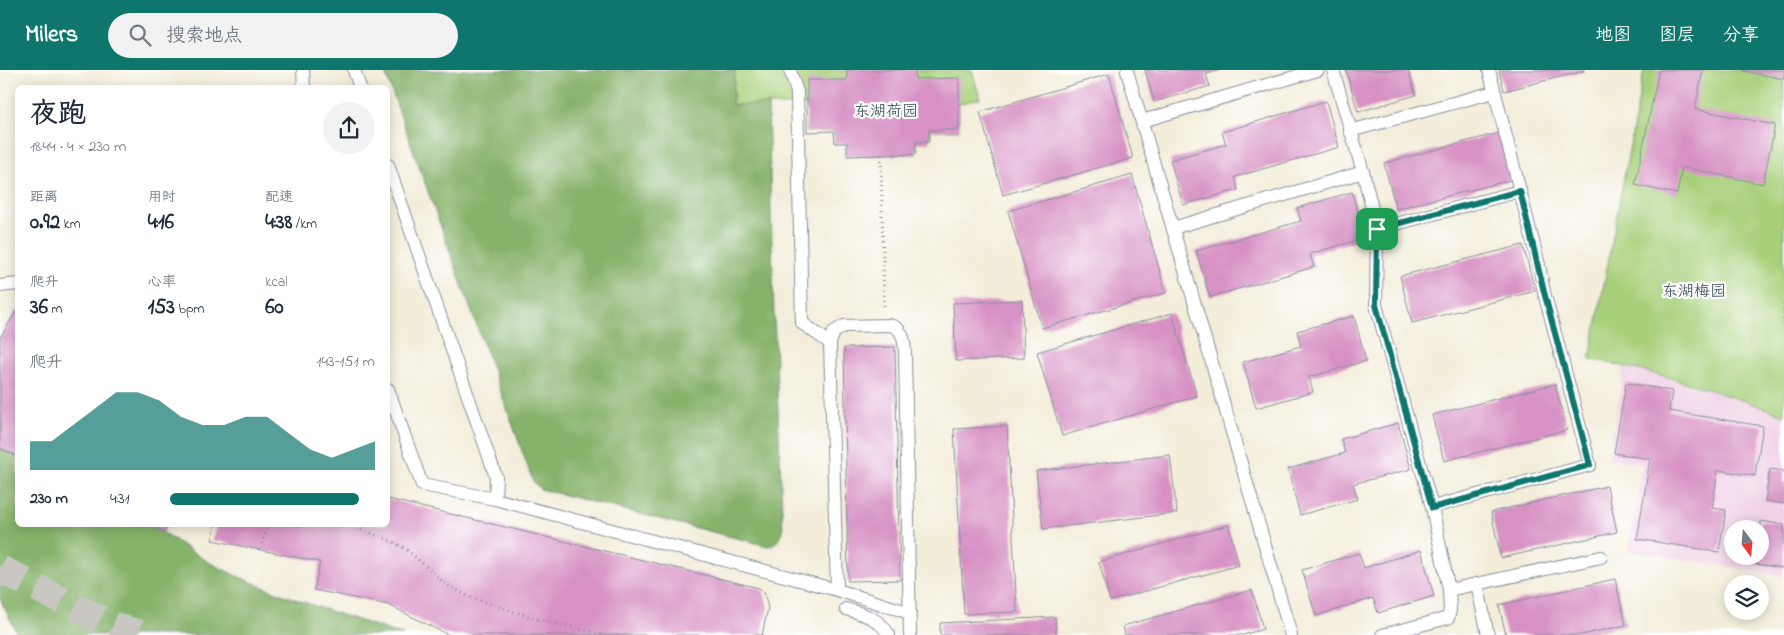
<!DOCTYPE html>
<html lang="zh">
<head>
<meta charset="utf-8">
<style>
  body { margin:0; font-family:"Indie Flower","LXGW WenKai TC",sans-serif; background:#f2f2f3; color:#1f2937; height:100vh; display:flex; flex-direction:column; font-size:19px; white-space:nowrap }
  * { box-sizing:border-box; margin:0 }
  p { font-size:16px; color:#747a83 }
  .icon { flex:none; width:28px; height:28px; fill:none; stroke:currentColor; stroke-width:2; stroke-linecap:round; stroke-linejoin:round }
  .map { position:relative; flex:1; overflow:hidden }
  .panel { position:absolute; left:15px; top:15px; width:375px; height:442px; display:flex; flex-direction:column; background:#fff; border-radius:8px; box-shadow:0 2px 12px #0003 }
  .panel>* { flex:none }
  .needle { width:32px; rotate:164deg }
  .buttons { position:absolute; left:1724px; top:450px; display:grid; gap:10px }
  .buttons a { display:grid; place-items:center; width:45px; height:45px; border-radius:50%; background:#fff; box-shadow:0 2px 12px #0003; font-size:25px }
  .pin { position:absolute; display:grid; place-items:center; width:42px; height:42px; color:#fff; margin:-21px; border-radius:10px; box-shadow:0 2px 8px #0006 }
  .round { display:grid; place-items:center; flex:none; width:52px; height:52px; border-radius:26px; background:#f2f2f3 }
  .head { display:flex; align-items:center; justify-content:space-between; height:85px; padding:0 15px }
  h1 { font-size:28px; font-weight:700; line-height:38px }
  .stats { display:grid; grid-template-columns:repeat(3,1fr); gap:8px; height:85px; padding:5px 15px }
  .stats div { display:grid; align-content:center }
  .stats b { font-size:21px; font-weight:700 }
  .stats small { font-size:14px; font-weight:400 }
  .stats p { font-size:14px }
  .chart { height:140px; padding:10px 15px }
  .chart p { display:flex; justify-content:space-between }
  .chart svg { width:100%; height:90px; margin-top:5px; fill:#0f766e; opacity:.7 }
  ul { padding:0 15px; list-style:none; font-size:16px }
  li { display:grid; grid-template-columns:80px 60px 1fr; align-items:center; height:38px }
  li i { height:12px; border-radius:6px; background:#0f766e }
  header { display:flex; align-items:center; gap:30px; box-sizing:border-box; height:70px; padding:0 25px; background:#0f766e; color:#fff }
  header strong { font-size:24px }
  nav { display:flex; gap:28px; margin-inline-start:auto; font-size:18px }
  .search { width:350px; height:45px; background:#f2f2f3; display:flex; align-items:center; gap:12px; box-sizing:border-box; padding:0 18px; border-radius:28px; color:#747a83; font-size:19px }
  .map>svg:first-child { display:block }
</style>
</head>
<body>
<header>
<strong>Milers</strong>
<div class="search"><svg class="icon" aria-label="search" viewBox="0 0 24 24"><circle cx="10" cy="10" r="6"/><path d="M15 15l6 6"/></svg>搜索地点</div>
<nav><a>地图</a><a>图层</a><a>分享</a></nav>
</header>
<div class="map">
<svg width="1784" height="565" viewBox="0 0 1784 565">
  <rect width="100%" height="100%" fill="#fff"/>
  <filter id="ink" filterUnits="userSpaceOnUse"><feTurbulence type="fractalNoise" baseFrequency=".02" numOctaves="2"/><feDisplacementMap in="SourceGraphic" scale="10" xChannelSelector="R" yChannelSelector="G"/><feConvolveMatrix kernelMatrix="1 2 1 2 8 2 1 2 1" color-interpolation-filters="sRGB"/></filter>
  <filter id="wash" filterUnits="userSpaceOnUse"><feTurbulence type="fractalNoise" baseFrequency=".0096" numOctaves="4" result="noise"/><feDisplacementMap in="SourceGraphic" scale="20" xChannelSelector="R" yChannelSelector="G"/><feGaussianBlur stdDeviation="1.12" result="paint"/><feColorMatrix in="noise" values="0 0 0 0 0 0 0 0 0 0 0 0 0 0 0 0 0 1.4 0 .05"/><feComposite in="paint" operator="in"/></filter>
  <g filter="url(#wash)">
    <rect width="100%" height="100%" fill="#f3edda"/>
    <path fill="#f0d0e5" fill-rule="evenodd" d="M1624,296L1732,327L1784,345V506L1628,480L1643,394L1609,388ZM1732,459H1760V486H1732Z"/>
    <g fill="#a8d07a" stroke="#62806c">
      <path d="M735,0H972L980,28L959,34V60H930L929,72H916V84L847,86V73H835L834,61L807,62V35H732Z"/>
      <path d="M1644,0H1784V345C1721,322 1656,302 1590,289Z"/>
    </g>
    <g fill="#86b26a" stroke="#507064">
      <path d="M384,0H735L732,35L768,34L774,243L783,461C780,470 777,473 768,476L540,419L533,411Z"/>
      <path d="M0,378L17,387L18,455H150C173,467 194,485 218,497C277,526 341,544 403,565H18L0,529Z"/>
    </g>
    <g id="blocks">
      <g fill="#d791c4">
        <path d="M847,0H915V9L959,8V60H929V72H916V84L847,86V73H835L834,61L807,62V10H847Z"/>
        <path d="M1145,0H1218V1L1206,4L1210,16L1154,32Z"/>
        <path d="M1346,0H1408L1416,25L1358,42Z"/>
        <path d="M1499,0H1584V1L1504,21Z"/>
        <path d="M1659,0H1703L1695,39L1775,55L1763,114L1682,97L1677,124L1635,115Z"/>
        <path d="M1744,0H1784V9L1744,1Z"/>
        <path d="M1109,4L1133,88L1003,125L980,42Z"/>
        <path d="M1326,31L1339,77L1235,107L1238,120L1183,135L1170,90L1226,74L1222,62Z"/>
        <path d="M1499,63L1511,110L1396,139L1384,93Z"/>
        <path d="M1132,105L1166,223L1042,258L1008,141Z"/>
        <path d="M1352,122L1365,168L1310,184L1314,197L1210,227L1196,181L1301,151L1297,138Z"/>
        <path d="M1523,175L1535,221L1412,253L1400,206Z"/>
        <path d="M1022,230L1024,288L956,291L953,233Z"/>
        <path d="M18,238V387L0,378V268Z"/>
        <path d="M1172,243L1197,326L1062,366L1037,282Z"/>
        <path d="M1354,246L1366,291L1309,307L1313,322L1256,338L1243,292L1301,276L1297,261Z"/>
        <path d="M895,277L900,510L848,511L844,278Z"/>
        <path d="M1626,313L1672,321L1669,341L1763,356L1755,406L1718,400L1712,438L1726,440L1719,482L1637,469L1650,389L1614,383Z"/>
        <path d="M1555,314L1567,360L1444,391L1432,345Z"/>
        <path d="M1398,353L1411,399L1353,414L1358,429L1300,445L1288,399L1345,383L1341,369Z"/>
        <path d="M1007,356L1017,542L964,544L954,359Z"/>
        <path d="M1170,385L1177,443L1043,459L1036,401Z"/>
        <path d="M1770,399L1784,401V434L1765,431Z"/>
        <path d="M1607,416L1617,462L1501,488L1491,442Z"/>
        <path d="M388,429L759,518L764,522L768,538L762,565H451L444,563L389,535L314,520L320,492L212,470L216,455H388Z"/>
        <path d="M1761,451L1784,455V498L1755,494L1756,486H1760Z"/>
        <path d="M150,455H167L164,462Z"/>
        <path d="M1228,455L1239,495L1110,531L1099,492Z"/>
        <path d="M1421,480L1434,526L1378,543L1373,528L1316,546L1302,500L1359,483L1364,498Z"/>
        <path d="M1615,509L1626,555L1581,565H1506L1499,535Z"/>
        <path d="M1252,520L1263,559L1243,565H1125L1123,556Z"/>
        <path d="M1055,547L1056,565H940V553Z"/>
      </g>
    </g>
  </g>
  <g filter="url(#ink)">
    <use href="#blocks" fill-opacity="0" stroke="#878e9c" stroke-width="1"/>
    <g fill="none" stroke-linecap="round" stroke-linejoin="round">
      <path stroke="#c8c7c1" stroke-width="28" stroke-dasharray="28 14" stroke-linecap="butt" d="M0,499L113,556L144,565"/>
      <defs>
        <g id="service">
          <path d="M303,0L304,18"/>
          <path d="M354,0L360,18"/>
          <path d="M790,0L797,22L802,253L830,273"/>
          <path d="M1333,0L1363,102L1377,159L1376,235L1432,437L1449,520L1450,540L1448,548L1382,565"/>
          <path d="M1127,1L1291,565"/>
          <path d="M1142,51L1318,0"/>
          <path d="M1350,61L1494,22"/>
          <path d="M388,95L496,407L495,429"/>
          <path d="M1173,158L1363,102"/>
          <path d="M1377,159L1520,121"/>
          <path d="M0,216L18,214"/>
          <path d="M388,319L422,415L495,429L837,520L910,543"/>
          <path d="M1432,437L1590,395L1544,222L1539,195L1489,0"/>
          <path d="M1477,514L1488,565"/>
          <path d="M837,520L830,273L834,262L844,256L890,255C903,258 904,270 905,281L910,565"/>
          <path d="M1449,520L1601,487"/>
          <path d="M846,539C864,544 879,548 889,565"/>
        </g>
      </defs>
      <use href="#service" stroke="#878e9c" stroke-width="14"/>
      <g stroke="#878e9c" stroke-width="3" stroke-dasharray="1 4" stroke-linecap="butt">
        <path d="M881,85L884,237"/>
        <path d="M1784,234V258"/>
        <path d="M347,455L387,469L406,479L446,514L469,527L538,549L604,565"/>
        <path d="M262,474L266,461L271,455"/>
      </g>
      <use href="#service" stroke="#fff" stroke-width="12"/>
    </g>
  </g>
  <g fill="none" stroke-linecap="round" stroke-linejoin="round" filter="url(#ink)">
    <defs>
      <path id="route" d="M1520,121L1544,222L1590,395L1432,438L1376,235L1377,159Z"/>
    </defs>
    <use href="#route" stroke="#fff" stroke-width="10"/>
    <use href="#route" stroke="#0f766e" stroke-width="6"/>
  </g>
  <g text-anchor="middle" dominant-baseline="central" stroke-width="4.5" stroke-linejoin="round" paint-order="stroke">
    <g font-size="16" fill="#455f66" stroke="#fff">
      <text x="886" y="42">东湖荷园</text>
      <text x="1694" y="222">东湖梅园</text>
    </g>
  </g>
</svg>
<div class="buttons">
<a><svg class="needle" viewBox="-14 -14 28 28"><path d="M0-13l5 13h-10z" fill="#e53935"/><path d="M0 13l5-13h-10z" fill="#747a83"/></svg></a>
<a><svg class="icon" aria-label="layers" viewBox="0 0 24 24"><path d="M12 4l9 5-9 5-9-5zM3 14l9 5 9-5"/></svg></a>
</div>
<div class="pin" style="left:1377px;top:159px;background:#1e9e55"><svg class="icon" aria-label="arrive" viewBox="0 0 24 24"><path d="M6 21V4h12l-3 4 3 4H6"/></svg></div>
<section class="panel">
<div class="head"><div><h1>夜跑</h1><p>18:44 · 4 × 230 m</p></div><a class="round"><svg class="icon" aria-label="share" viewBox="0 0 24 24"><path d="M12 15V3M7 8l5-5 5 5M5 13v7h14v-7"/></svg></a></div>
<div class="stats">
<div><p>距离</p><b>0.92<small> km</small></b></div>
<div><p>用时</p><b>4:16</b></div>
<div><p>配速</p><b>4:38<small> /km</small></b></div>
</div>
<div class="stats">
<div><p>爬升</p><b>36<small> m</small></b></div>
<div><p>心率</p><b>153<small> bpm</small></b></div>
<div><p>kcal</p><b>60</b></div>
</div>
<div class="chart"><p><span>爬升</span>143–151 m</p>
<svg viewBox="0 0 160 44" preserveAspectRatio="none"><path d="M0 44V30L10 30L20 22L30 14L40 6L50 6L60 10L70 18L80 22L90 22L100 18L110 18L120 26L130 34L140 38L150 34L160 30V44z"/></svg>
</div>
<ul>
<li><b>230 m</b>4:31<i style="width:92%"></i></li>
</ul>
</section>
</div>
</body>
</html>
